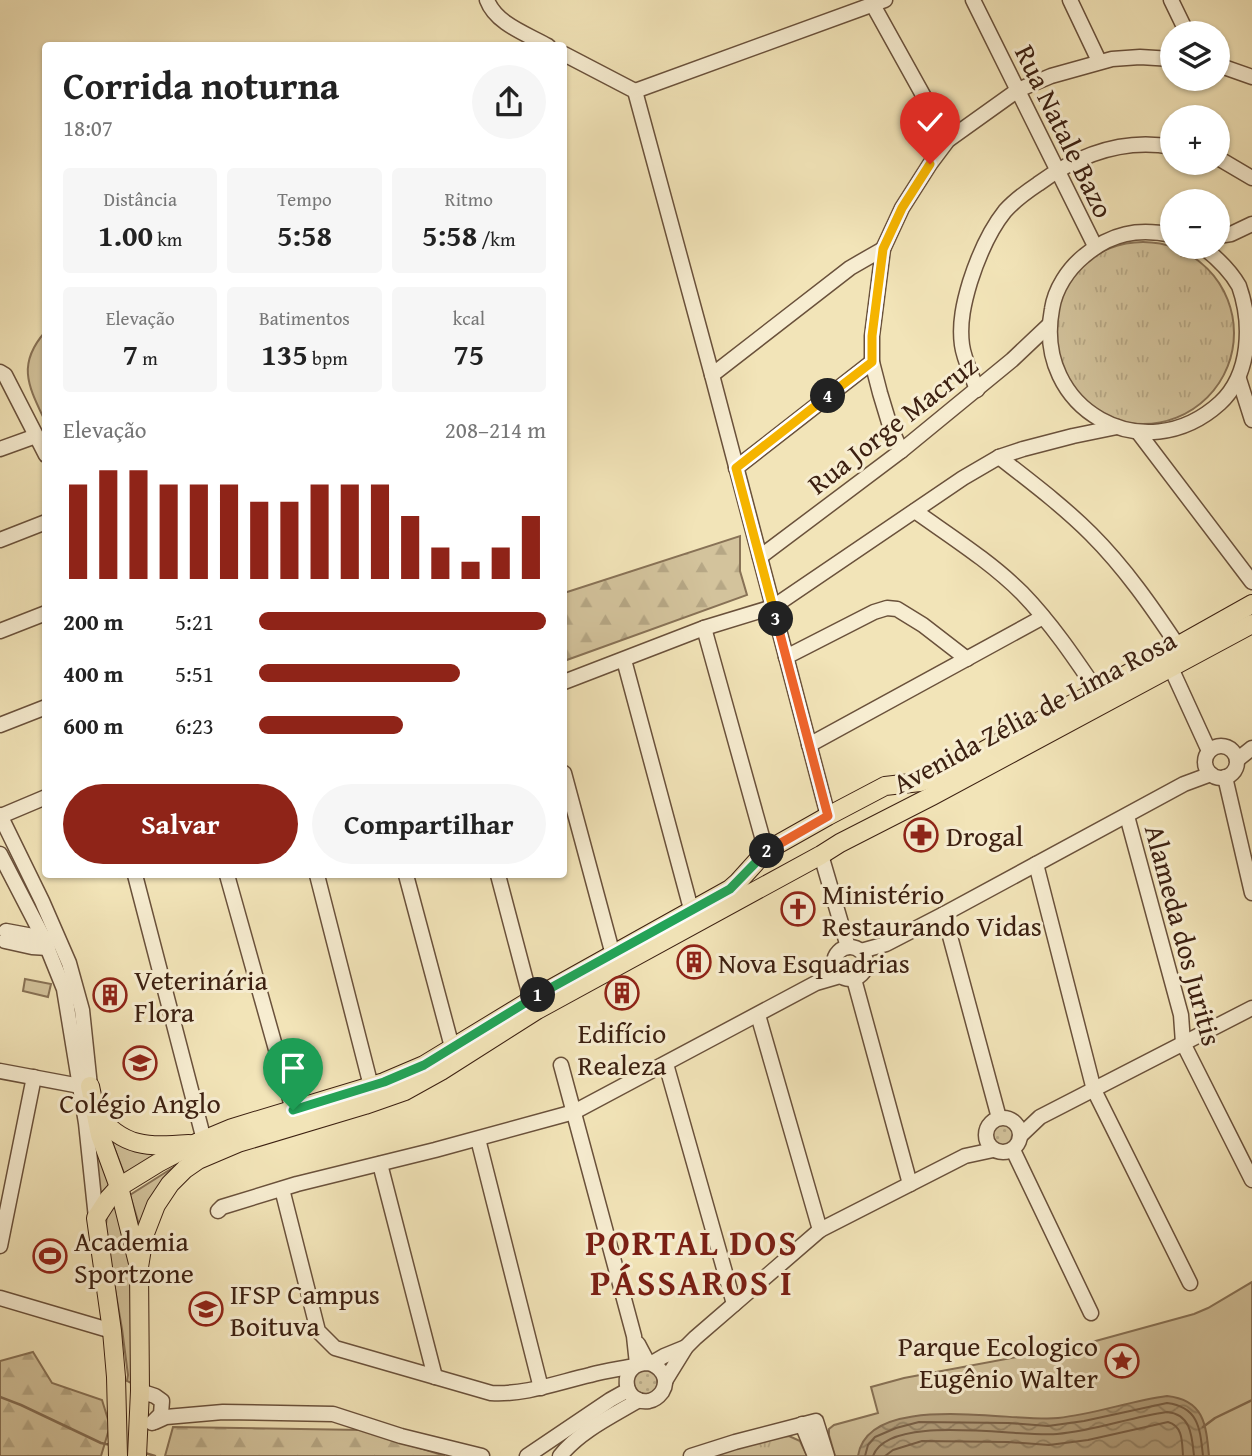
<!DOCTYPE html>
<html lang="pt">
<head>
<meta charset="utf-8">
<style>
  body { margin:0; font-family:"Gentium Book Plus",serif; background:#f6f6f6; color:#222; height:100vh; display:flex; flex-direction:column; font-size:26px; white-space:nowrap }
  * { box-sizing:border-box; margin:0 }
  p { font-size:23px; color:#767676 }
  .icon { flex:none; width:38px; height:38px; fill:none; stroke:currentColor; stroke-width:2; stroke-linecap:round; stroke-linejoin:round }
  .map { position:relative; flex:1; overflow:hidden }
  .sheet { position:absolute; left:42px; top:42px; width:525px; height:836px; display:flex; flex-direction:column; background:#fff; border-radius:7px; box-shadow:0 2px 5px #0004 }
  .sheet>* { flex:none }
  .tools { position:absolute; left:1160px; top:21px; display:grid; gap:14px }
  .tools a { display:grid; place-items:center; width:70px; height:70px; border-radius:50%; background:#fff; box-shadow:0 2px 5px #0004; font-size:35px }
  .pin { position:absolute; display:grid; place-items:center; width:60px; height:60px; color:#fff; margin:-72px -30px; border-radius:50% 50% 50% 0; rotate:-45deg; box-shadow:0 0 7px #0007 }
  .pin .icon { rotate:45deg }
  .km { position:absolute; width:35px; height:35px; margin:-18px; border-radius:50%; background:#222; color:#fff; font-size:19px; line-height:35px; text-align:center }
  .round { display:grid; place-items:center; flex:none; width:74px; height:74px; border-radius:37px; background:#f6f6f6 }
  .head { display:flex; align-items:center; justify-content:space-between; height:119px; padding:0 21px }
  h1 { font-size:38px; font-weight:600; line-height:52px }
  .metrics { display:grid; grid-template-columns:repeat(3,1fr); gap:10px; height:119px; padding:7px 21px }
  .metrics div { display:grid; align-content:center; border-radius:7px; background:#f6f6f6; text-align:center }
  .metrics b { font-size:30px; font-weight:600 }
  .metrics small { font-size:19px; font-weight:400 }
  .metrics p { font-size:19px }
  .chart { height:196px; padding:14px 21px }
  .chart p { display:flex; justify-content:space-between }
  .chart svg { width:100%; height:126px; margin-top:7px; stroke:#8f2418; stroke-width:6 }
  .cta { display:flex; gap:14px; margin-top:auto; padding:14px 21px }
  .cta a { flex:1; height:80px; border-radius:42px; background:#8f2418; color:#fff; font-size:28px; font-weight:600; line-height:80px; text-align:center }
  .cta a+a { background:#f6f6f6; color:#222 }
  ul { padding:0 21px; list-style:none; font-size:23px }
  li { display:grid; grid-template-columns:112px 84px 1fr; align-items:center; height:52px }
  li i { height:18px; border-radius:9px; background:#8f2418 }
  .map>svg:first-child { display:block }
</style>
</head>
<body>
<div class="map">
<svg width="1252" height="1456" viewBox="0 0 1252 1456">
  <defs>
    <pattern id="grass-tufts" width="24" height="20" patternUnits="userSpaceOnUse" patternTransform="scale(1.75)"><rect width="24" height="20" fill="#d3c39c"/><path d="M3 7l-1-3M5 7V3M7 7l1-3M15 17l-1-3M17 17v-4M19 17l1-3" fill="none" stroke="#b6a785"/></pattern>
    <pattern id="forest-firs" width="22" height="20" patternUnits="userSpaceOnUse" patternTransform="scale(1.75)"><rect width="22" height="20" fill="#d3c39c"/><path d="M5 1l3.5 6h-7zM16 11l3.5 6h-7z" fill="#b6a785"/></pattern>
    <pattern id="garden-dots" width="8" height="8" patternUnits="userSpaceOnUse" patternTransform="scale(1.75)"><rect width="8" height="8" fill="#d3c39c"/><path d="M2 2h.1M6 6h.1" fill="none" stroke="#b6a785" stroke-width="1.8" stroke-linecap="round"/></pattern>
    <pattern id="water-waves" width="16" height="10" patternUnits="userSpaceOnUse" patternTransform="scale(1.75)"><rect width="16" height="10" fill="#b4a17f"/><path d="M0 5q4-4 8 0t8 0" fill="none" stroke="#948367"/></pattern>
  </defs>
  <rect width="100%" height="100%" fill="#f2e4b8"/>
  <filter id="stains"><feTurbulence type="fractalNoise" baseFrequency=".00286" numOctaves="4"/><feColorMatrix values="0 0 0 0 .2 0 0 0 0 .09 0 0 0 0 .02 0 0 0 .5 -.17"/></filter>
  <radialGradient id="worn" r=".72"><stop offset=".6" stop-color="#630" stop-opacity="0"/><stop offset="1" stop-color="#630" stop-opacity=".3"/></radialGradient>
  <g fill="url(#grass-tufts)" stroke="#887256" stroke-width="2">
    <circle cx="1143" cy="333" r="91"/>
    <path d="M789,1436L800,1441L807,1456H708L772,1437Z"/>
  </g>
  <g fill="url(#forest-firs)" stroke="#887256" stroke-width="2">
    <path d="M740,536V571L747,595L564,661V593Z"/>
    <path d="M33,1352L52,1383L102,1400L110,1426L101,1456H0V1361Z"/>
    <path d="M173,1427L363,1430L445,1456H165Z"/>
  </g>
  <g fill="#d3c39c" stroke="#887256" stroke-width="2">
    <path d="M45,332V421C29,387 16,365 45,332Z"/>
    <path d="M25,979L51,984L48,997L23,991Z"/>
    <path d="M91,1101L114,1184L100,1197Z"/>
    <path d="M111,1139C130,1150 139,1153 160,1154L125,1176Z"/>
    <path d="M185,1160L141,1231L130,1195Z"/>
    <path d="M114,1205L119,1206L137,1303L131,1383L127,1381L128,1375L122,1329L105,1232L107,1216Z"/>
    <path d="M1252,1282V1456H835L829,1435V1429L834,1425L878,1413L871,1387L904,1378L1081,1345L1194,1314L1208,1308Z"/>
  </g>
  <g fill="url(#garden-dots)" stroke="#887256" stroke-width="2">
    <circle cx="1002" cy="1135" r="15"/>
    <path d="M657,1370L659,1389L647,1396L633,1390L634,1371Z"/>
  </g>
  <path fill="url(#water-waves)" stroke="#846d53" stroke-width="2" d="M1167,1396C1204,1400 1206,1424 1209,1456H858C868,1390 1012,1423 1058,1418C1095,1414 1130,1401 1167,1396Z"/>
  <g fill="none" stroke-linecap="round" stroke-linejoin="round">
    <g stroke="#786048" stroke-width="2">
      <path d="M865,1456L868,1445L875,1437L896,1428L919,1422L1009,1423L1048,1426L1084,1421L1167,1403C1199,1407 1200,1429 1203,1456"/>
      <path d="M873,1456C889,1412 1019,1438 1057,1434C1095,1431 1130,1417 1167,1412C1191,1414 1192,1436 1194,1456"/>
      <path d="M885,1456L893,1450L922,1441L1008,1442L1049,1445L1088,1440L1168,1422C1183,1426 1182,1442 1183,1456"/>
    </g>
    <g stroke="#846d53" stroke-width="2.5">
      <path d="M0,1397L21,1405L101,1443L111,1445"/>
      <path d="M1203,1427L1215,1418L1252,1400"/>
      <path d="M145,1453L155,1456"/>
    </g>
    <defs>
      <g id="minor">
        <path d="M487,0C496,24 527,34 548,46"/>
        <path d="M973,0L1095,246"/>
        <path d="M1070,0L1099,61"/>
        <path d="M1171,0L1187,33"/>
        <path d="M873,5L948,140"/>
        <path d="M564,54L635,91L712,375L828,816"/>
        <path d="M1218,65L1252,77"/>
        <path d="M635,91L885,0"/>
        <path d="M1218,158L1252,178"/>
        <path d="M1172,235C1138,228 1111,233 1084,256C1068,269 1055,289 1052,309C1033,409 1144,472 1220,403C1251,374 1252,323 1239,286C1230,270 1217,258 1203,247"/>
        <path d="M1218,236L1231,234L1252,224"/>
        <path d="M0,372L5,375L46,455"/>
        <path d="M712,375L850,268L883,249"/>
        <path d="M1239,379L1252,420"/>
        <path d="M977,390C972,375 964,360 962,345C959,323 964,302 970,282C978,257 989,231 1005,211C1015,200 1026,192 1038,184C1078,155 1123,138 1172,147"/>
        <path d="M1138,432L1252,582"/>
        <path d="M0,449L36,436"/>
        <path d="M901,451L890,426L880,393L872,362V336L883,249L902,208L930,164L948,140L1018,90L1051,76L1112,59L1140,57L1172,59"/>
        <path d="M999,457C1031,482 1063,506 1091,534C1125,568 1152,607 1178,646"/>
        <path d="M736,468L872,362"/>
        <path d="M915,511C950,536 991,562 1022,593C1051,623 1074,657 1097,691"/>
        <path d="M0,540L46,522"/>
        <path d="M760,557L901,451L1012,360L1049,325"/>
        <path d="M704,628L766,851"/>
        <path d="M0,631L46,613"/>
        <path d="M786,657L874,612L887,608L897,609L923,625L967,659"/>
        <path d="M624,660L691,909"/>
        <path d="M1171,668L1209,751"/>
        <path d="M564,682L704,628L773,607L963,478L999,457L1023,449L1073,436L1117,427"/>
        <path d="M0,725L46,707"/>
        <path d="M809,745L1043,617"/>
        <circle cx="1221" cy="762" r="16"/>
        <path d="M1237,760L1252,748"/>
        <path d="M564,773L613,955"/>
        <path d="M1225,777L1252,893"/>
        <path d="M0,815L42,901L69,963L82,1010L90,1086H80L0,1071"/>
        <path d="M1,816L46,797"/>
        <path d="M1127,816L1181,1015L1183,1043L1252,1180"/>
        <path d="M0,854L43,937L64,989L86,1123L96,1218"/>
        <path d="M821,855L848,947"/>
        <path d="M1036,864L1094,1090L1190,1283"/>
        <path d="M135,875L204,1140"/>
        <path d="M227,875L293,1110"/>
        <path d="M317,875L371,1086"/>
        <path d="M406,875L452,1047"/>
        <path d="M498,875L531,1000"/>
        <path d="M944,914L999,1118"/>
        <path d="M6,931L49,939"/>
        <path d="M5,941L32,947L48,948"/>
        <circle cx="850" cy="963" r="16"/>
        <path d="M861,951L886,944L944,914L1184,784L1211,774"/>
        <path d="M854,979L910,1184"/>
        <path d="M758,1015L820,1230"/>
        <path d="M666,1064L734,1304"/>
        <path d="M561,1065L634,1336L637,1364"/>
        <circle cx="1003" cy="1135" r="17"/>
        <path d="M1020,1136L1040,1117L1252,1008"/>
        <path d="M478,1139L541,1388"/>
        <path d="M1013,1150L1091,1313"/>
        <path d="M380,1164L435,1377"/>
        <path d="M282,1189L318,1331L335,1348L491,1393C525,1395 556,1383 590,1375C604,1371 619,1369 634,1366"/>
        <path d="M218,1211L222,1207L297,1184L435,1150L574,1112L816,983L840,976"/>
        <path d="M0,1246L34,1077"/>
        <path d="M0,1298L112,1331"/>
        <path d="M638,1344L648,1363C661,1366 670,1379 662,1392C659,1396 654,1400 649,1401C622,1405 617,1363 648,1363"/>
        <path d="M652,1363L664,1356L686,1347"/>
        <path d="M665,1381L686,1347L695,1338L820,1230L965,1156L993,1150"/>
        <path d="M140,1391L155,1396L162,1401L161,1414L152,1423"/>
        <path d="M155,1422L166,1417L223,1412L333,1414L401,1436L482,1456"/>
        <path d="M802,1424L815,1456"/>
        <path d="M527,1456L610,1400L628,1390"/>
        <path d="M560,1456C580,1431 612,1416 639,1400"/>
        <path d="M691,1456L735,1442L816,1421L827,1456"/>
      </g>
      <g id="major">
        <path d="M90,1086L100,1135L119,1187L139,1267L140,1391L137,1456"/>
        <path d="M96,1113C123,1148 148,1147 189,1144"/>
        <path d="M139,1267L144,1236L156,1205L170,1184L185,1169L198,1160L238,1143L365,1105L405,1091L441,1071L537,1010L821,855L840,843L932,796L1252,624"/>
        <path d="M118,1456L116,1377L112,1331L96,1218L109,1198L119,1187L158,1163L196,1143L232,1128L384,1082L424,1065L531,1000L730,889L738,882L766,851L828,816L885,786L920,782L942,774L992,746L1097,691L1252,604"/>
      </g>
    </defs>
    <use href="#minor" stroke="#6a513b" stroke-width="17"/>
    <use href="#major" stroke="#3c2011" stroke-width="20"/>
    <use href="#minor" stroke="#f7edd1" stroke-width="14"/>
    <use href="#major" stroke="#f2e4b8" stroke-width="18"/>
  </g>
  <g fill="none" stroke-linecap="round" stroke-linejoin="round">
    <defs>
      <path id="split-1" d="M293,1110L384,1082L424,1065L538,995"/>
      <path id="split-2" d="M538,995L730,889L767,851"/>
      <path id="split-3" d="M767,851L828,816L776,619"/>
      <path id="split-4" d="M776,619L736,468L828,396"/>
      <path id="split-5" d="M828,396L872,362V336L883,249L902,208L930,164"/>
    </defs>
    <use href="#split-1" stroke="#fff" stroke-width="14"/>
    <use href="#split-2" stroke="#fff" stroke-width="14"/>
    <use href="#split-3" stroke="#fff" stroke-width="14"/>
    <use href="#split-4" stroke="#fff" stroke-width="14"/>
    <use href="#split-5" stroke="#fff" stroke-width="14"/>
    <use href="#split-1" stroke="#22a559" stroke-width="9"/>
    <use href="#split-2" stroke="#22a559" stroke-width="9"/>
    <use href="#split-3" stroke="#f0652b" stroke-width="9"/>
    <use href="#split-4" stroke="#f5b400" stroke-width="9"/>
    <use href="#split-5" stroke="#f5b400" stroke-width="9"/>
  </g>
  <defs>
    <symbol id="pharmacy-ring" viewBox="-11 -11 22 22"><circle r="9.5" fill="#f7edd1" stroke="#8f2418" stroke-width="1.5"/><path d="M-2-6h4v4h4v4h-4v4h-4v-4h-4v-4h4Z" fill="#8f2418"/></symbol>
    <symbol id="church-ring" viewBox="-11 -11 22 22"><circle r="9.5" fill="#f7edd1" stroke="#8f2418" stroke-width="1.5"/><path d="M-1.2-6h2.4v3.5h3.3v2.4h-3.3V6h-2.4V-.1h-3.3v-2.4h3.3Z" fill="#8f2418"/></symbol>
    <symbol id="building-ring" viewBox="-11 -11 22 22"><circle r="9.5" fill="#f7edd1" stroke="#8f2418" stroke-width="1.5"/><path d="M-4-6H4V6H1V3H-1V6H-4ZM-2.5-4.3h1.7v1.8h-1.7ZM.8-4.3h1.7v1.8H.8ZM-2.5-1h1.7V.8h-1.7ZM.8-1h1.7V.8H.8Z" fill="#8f2418"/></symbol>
    <symbol id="school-ring" viewBox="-11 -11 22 22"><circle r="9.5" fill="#f7edd1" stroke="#8f2418" stroke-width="1.5"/><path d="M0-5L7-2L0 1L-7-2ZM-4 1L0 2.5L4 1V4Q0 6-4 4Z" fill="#8f2418"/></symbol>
    <symbol id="stadium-ring" viewBox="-11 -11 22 22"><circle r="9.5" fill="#f7edd1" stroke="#8f2418" stroke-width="1.5"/><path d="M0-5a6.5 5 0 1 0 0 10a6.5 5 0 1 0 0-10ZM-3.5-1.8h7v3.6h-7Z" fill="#8f2418"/></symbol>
    <symbol id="university-ring" viewBox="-11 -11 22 22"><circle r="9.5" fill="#f7edd1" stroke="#8f2418" stroke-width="1.5"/><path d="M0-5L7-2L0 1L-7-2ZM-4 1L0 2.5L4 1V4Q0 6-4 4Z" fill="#8f2418"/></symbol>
    <symbol id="sight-ring" viewBox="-11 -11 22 22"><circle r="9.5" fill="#f7edd1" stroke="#8f2418" stroke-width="1.5"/><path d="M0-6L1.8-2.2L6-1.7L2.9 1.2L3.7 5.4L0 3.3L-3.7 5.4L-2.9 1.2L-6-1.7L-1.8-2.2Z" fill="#8f2418"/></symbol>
  </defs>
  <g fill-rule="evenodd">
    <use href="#pharmacy-ring" x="902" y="816" width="38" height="38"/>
    <use href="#church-ring" x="779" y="890" width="38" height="38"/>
    <use href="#building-ring" x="675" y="943" width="38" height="38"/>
    <use href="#building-ring" x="603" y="974" width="38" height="38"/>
    <use href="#building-ring" x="91" y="976" width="38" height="38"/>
    <use href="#school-ring" x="121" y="1044" width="38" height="38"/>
    <use href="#stadium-ring" x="31" y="1237" width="38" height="38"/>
    <use href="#university-ring" x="187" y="1290" width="38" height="38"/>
    <use href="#sight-ring" x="1103" y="1342" width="38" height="38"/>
  </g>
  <g text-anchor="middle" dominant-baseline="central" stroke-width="6" stroke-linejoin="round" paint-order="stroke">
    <g font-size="28" fill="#3c2011" stroke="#f7edd1">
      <text transform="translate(1065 131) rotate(64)">Rua Natale Bazo</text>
      <text transform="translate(892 424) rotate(-38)">Rua Jorge Macruz</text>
      <text transform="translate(1034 711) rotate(-28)">Avenida Zélia de Lima Rosa</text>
      <text transform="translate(1184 935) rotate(75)">Alameda dos Juritis</text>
    </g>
    <g font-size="28" fill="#3c2011" stroke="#f7edd1" text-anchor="start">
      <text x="946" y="835">Drogal</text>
      <text x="822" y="893">Ministério<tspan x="822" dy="32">Restaurando Vidas</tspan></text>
      <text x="718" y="962">Nova Esquadrias</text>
      <text x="134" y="979">Veterinária<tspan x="134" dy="32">Flora</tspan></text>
      <text x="622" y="1032" text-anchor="middle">Edifício<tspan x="622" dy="32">Realeza</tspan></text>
      <text x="140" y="1102" text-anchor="middle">Colégio Anglo</text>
      <text x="74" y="1240">Academia<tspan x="74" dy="32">Sportzone</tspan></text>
      <text x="230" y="1293">IFSP Campus<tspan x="230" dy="32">Boituva</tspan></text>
      <text x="1098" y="1345" text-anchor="end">Parque Ecologico<tspan x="1098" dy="32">Eugênio Walter</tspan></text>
    </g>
    <g font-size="35" font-weight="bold" letter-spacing="2" fill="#7a1f14" stroke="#f7edd1">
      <text x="692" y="1242">PORTAL DOS<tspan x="692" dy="40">PÁSSAROS I</tspan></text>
    </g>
  </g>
  <rect width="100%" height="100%" filter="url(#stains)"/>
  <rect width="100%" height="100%" fill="url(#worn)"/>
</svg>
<div class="tools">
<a><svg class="icon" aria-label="layers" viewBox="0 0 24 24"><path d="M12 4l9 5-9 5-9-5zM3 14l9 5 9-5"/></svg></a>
<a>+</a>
<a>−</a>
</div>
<div class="pin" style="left:293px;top:1110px;background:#1e9e55"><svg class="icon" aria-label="arrive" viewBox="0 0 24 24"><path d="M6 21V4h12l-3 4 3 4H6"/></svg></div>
<div class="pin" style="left:930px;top:164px;background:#d93025"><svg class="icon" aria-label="check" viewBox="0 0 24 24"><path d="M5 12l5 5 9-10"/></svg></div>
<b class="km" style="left:538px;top:995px">1</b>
<b class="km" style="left:767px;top:851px">2</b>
<b class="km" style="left:776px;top:619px">3</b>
<b class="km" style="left:828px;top:396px">4</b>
<section class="sheet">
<div class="head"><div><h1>Corrida noturna</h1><p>18:07</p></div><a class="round"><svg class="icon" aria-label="share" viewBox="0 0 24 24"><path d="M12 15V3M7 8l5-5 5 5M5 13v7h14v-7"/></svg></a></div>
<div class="metrics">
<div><p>Distância</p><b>1.00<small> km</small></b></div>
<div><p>Tempo</p><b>5:58</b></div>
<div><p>Ritmo</p><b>5:58<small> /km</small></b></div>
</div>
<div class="metrics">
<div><p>Elevação</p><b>7<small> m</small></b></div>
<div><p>Batimentos</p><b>135<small> bpm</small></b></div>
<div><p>kcal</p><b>75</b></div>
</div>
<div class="chart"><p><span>Elevação</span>208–214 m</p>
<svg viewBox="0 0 160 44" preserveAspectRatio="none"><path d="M5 44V11M15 44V6M25 44V6M35 44V11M45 44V11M55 44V11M65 44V17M75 44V17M85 44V11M95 44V11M105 44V11M115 44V22M125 44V33M135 44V38M145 44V33M155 44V22"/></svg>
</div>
<ul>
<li><b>200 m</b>5:21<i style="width:100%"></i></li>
<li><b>400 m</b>5:51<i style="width:70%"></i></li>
<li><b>600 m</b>6:23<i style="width:50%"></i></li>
</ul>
<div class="cta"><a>Salvar</a><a>Compartilhar</a></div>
</section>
</div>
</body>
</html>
